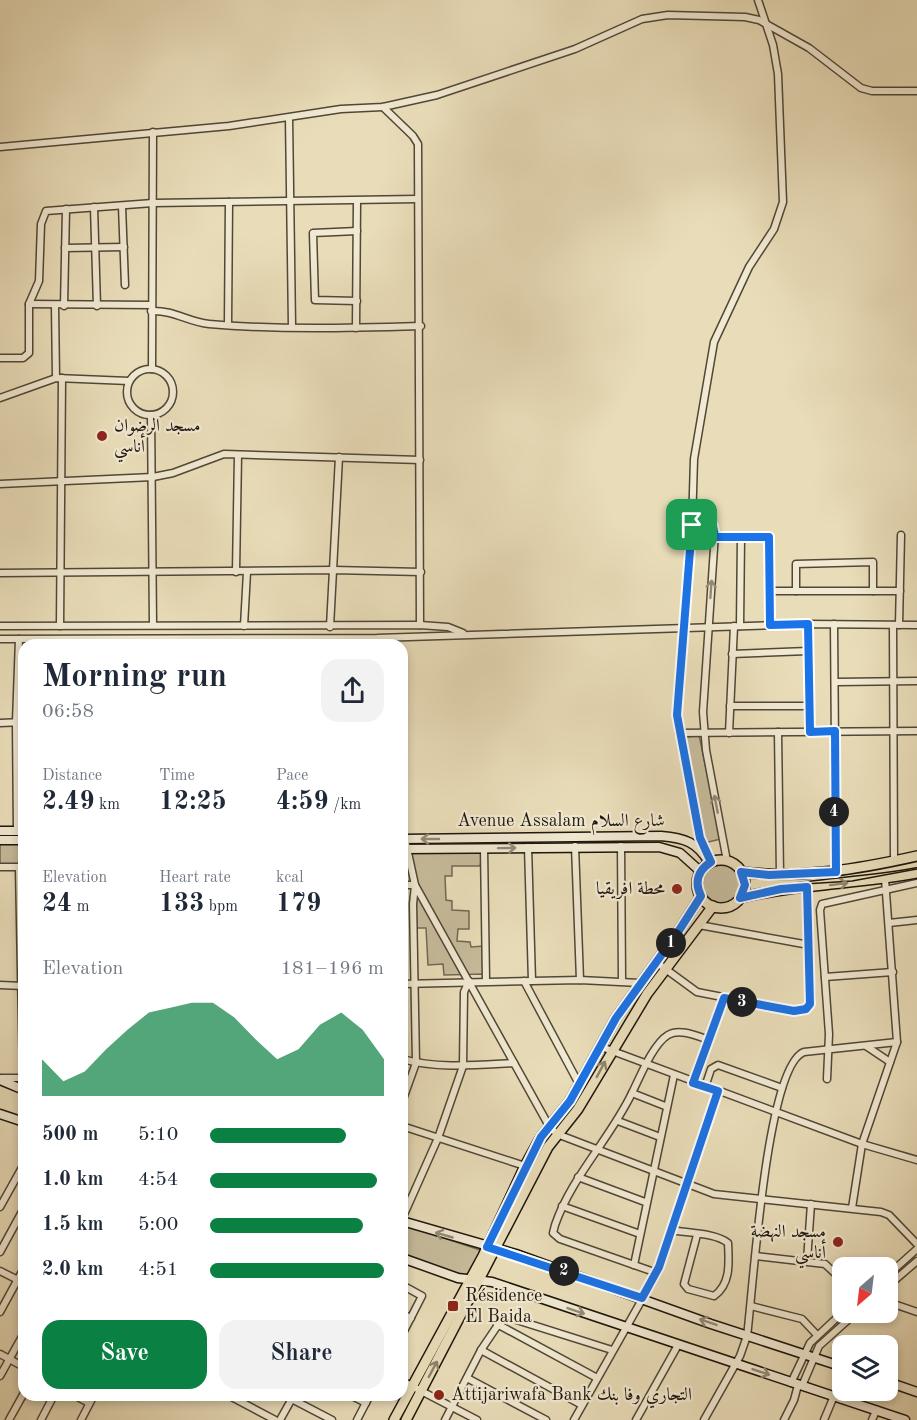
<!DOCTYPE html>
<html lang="en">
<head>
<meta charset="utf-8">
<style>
  body { margin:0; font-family:"Old Standard TT",Amiri,serif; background:#f2f2f3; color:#1f2937; height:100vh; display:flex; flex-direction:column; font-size:22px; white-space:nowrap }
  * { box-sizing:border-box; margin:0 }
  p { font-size:20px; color:#747a83 }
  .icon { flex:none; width:33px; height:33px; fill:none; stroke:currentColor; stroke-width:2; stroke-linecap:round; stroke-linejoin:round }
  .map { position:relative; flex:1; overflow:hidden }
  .sheet { position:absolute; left:18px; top:639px; width:390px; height:762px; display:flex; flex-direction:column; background:#fff; border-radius:18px; box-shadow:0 3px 9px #0003 }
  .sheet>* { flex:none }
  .needle { width:39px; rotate:208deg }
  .controls { position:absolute; left:832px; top:1257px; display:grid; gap:12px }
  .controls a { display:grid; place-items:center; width:66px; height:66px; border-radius:12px; background:#fff; box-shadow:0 3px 9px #0003; font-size:30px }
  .pin { position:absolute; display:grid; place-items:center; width:51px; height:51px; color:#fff; margin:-26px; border-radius:12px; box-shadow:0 3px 9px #0006 }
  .km { position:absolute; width:30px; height:30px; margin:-15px; border-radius:50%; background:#222; color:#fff; font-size:16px; line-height:30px; text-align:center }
  .round { display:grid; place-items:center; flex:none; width:63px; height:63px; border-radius:18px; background:#f2f2f3 }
  .headline { display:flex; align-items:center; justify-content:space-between; height:102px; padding:0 24px }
  h1 { font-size:33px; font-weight:700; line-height:45px }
  .figures { display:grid; grid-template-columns:repeat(3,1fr); gap:9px; height:102px; padding:6px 24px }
  .figures div { display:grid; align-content:center }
  .figures b { font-size:26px; font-weight:700 }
  .figures small { font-size:16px; font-weight:400 }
  .figures p { font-size:16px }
  .chart { height:168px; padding:12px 24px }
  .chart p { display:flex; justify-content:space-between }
  .chart svg { width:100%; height:108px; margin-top:6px; fill:#0b8043; opacity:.7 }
  .cta { display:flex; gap:12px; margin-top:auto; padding:12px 24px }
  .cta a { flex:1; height:69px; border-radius:18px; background:#0b8043; color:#fff; font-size:24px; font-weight:700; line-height:69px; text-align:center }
  .cta a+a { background:#f2f2f3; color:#1f2937 }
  ul { padding:0 24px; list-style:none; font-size:20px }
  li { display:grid; grid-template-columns:96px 72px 1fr; align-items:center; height:45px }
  li i { height:15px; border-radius:8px; background:#0b8043 }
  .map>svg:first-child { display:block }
</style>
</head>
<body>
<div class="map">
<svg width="917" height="1420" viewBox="0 0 917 1420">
  <rect width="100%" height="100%" fill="#e9ddb9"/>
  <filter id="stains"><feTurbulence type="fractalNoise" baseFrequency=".00333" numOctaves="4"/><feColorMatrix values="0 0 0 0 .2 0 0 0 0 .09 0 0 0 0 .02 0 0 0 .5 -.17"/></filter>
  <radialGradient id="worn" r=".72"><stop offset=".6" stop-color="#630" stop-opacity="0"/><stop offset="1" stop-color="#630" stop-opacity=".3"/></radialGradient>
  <g fill="#c6bb9b" stroke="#726853" stroke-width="1.5">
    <path d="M699,735L721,839L704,843L682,738Z"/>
    <rect x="0" y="840" width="24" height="27"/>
    <path d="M484,848L480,866H452V876H445L446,900L452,901V910L469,911V929H458L457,941L470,942L471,947L484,946V985V974L444,975L443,964L428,965L426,928H417L415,885H402V849Z"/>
    <circle cx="722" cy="884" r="19"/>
    <path d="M402,1224L483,1251L467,1282L402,1261Z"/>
  </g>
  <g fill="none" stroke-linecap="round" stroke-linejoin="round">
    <defs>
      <g id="street">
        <path d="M383,107L413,136L418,144L420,625"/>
        <path d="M289,118L292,326"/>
        <path d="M0,147L229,126L341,109L383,107L437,95L575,49L642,19L668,15L745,17L759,20L809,48L861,88L872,91H917"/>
        <path d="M122,206L125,285"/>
        <path d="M94,207L97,306"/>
        <path d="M65,248L124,247"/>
        <path d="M357,301L315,300L313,233L357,231"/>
        <path d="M29,304L151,305"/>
        <path d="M55,306L56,378"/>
        <path d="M64,306L66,209"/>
        <path d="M151,311C174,310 188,322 209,324C279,330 351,328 421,326"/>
        <path d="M228,324L229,202"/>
        <path d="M356,328L357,201"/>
        <path d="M0,358H23L29,353V304L39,281L41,224L46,211L153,203L417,199"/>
        <circle cx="150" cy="392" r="23"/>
        <path d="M152,369L153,132"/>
        <path d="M0,398L56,378L129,381"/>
        <path d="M151,415L153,625"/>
        <path d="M0,484L153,477L173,473L224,454L420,460"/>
        <path d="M692,526L699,523L708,524L715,533L703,712L706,750L727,861"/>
        <path d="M715,537H769L770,625"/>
        <path d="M236,572L238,455"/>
        <path d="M0,573L333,570L421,572"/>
        <path d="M770,591H900"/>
        <path d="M796,591V564L873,562V591"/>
        <path d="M808,624L810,732"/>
        <path d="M834,624L836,872"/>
        <path d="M893,625L894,861"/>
        <path d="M899,625L901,535"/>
        <path d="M0,626L420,625L448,627L463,633"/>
        <path d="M60,626L62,378"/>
        <path d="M244,626L247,572"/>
        <path d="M740,626L741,537"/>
        <path d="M330,627L339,457"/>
        <path d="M0,639L377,638L808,624L917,625"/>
        <path d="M732,654L808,651"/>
        <path d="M837,682L917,681"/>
        <path d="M730,706H809"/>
        <path d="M0,723L24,722"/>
        <path d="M778,732L780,875"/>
        <path d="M679,733L917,731"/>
        <path d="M729,733L734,626"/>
        <path d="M17,831L16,722L19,639"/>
        <path d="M405,839L415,885L549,1126L557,1134L714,1194L881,1212L889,1215L917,1244"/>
        <path d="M575,846L580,980"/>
        <path d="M621,846L622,980"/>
        <path d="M528,847L532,981"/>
        <path d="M484,848L486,981"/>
        <path d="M708,855L700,838L677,715L692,526L694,459L714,342L749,267L774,229L783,202L778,74L773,45L758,0"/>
        <path d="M0,867H24"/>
        <path d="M19,867L23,1078"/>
        <path d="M402,885H415L413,904L416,1063L402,1102"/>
        <path d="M889,923L917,920"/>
        <path d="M699,925L809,945"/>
        <path d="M656,962L697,992L794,1011L806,1009L811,999L807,887"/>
        <path d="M825,977L893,972"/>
        <path d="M524,981L579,1084"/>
        <path d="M402,984L580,980L640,983"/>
        <path d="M0,985L23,986"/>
        <path d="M599,1046L862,1144L917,1160"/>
        <path d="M866,1046L890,1062"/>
        <path d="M402,1059C438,1069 477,1065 514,1063"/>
        <path d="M1,1078H24"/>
        <path d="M827,1079L829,1034L820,910L822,904L917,883"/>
        <path d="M693,1083L724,998"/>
        <path d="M705,1087L711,1069L718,1065L782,1088"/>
        <path d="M632,1093L665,1106"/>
        <path d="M618,1121L660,1137"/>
        <path d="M402,1126L525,1166"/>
        <path d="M578,1177L645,1202"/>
        <path d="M562,1206L640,1234"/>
        <path d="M0,1207L24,1164"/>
        <path d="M852,1208L862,1144L897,1042L885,879"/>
        <path d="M402,1219L438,1138L463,1066L464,992L469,981"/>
        <path d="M671,1230C688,1233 716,1233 728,1243C729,1263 731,1284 714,1296L688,1289L684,1284L697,1235"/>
        <path d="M0,1252L24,1208"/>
        <path d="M756,1256L825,1264L843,1281"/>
        <path d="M807,1261L811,1204"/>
        <path d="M634,1265L674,1075"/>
        <path d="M0,1271L24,1283"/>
        <path d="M657,1273L560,1239L553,1233L555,1225C572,1176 610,1139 632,1093C640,1077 653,1044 668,1035C680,1028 697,1036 709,1040"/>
        <path d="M888,1275L917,1249"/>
        <path d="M402,1285L422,1296L402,1335"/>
        <path d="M888,1286L917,1261"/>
        <path d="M888,1302L917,1312"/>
        <path d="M751,1306L802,1319L817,1335"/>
        <path d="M0,1312L24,1268"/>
        <path d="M402,1314L411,1318"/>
        <path d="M497,1324L597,1378"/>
        <path d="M481,1350L582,1405"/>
        <path d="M0,1354L24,1367"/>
        <path d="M0,1376L24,1333"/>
        <path d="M467,1378L546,1420"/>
        <path d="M402,1381L477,1420"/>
        <path d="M791,1383L810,1343L843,1312"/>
        <path d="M802,1386L819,1346L857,1312"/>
        <path d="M74,1395L89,1403"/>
        <path d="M228,1395L275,1420"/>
        <path d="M284,1395L332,1420"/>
        <path d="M350,1395L366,1403"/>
        <path d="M9,1420L24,1393"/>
        <path d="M41,1420L54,1395"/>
        <path d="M81,1420L94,1395"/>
        <path d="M280,1420L294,1395"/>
        <path d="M357,1420L370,1395"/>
        <path d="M445,1420L481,1350L504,1316L612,1350"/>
        <path d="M574,1420L657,1273L718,1091"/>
        <path d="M636,1420L678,1345"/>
        <path d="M704,1420L740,1356L747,1336C753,1292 766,1066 804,1052L897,1042"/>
        <path d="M784,1420L794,1400L798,1385"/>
        <path d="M824,1420L834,1396"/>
        <path d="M872,1420L876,1411"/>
      </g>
      <g id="secondary">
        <path d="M0,831H24"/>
        <path d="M402,839L661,836C684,838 698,842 709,863"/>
        <path d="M0,840H24"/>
        <path d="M402,849L659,847L680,853L700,871"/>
        <path d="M0,1080L24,1090"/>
        <path d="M0,1114L24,1122"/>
        <path d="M402,1221L516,1254L711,1324L843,1367"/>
        <path d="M402,1258L458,1278L492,1282L905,1420"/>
        <path d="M888,1382L917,1392"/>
      </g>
      <g id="primary">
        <circle cx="721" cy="884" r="24"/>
        <path d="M741,872C801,879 859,869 917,856"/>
        <path d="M740,898C798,884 858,884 917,873"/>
        <path d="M394,1420L483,1256L525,1166L541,1137L570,1101L616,1018L678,932L701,896"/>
        <path d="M406,1420L548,1147L578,1109L647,994L713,906"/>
      </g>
    </defs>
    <use href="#street" stroke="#504736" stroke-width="9"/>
    <use href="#secondary" stroke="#1d150b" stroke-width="11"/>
    <use href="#primary" stroke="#1d150b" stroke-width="12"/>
    <use href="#street" stroke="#f1e9d2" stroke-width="6"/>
    <use href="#secondary" stroke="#f1e9d2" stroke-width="8"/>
    <use href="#primary" stroke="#e9ddb9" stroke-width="9"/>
    <path stroke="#1d150b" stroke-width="1.5" d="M773,886L852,881L917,869"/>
  </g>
  <defs><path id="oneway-shaft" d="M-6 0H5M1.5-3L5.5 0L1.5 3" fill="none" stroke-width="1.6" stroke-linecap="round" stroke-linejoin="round" transform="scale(1.5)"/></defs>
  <g stroke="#928a78">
    <use href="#oneway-shaft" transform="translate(711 589) rotate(-86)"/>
    <use href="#oneway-shaft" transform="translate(716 804) rotate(-101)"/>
    <use href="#oneway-shaft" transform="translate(430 839) rotate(180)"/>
    <use href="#oneway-shaft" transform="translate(507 848) rotate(-1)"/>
    <use href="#oneway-shaft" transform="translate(444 1235) rotate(-164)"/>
    <use href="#oneway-shaft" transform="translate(576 1311) rotate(19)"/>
    <use href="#oneway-shaft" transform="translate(708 1322) rotate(-161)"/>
    <use href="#oneway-shaft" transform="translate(761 1372) rotate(18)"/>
  </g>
  <g stroke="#8d836b">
    <use href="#oneway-shaft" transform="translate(839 884) rotate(-7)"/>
    <use href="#oneway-shaft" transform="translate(601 1069) rotate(-62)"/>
    <use href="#oneway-shaft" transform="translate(433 1369) rotate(-62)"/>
  </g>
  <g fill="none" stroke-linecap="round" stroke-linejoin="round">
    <defs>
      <path id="route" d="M699,523L713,526L715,537H769L770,625L808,624L810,732L835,731L836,872L769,875L741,872L745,885L740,898L781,889L807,887L810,1004L806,1009L794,1011L724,998L693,1083L718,1091L659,1267L642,1298L487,1247L541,1137L570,1101L616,1018L678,932L701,896C694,882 698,870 711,862L700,838L677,715L692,525Z"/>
    </defs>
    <use href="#route" stroke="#fff" stroke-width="12"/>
    <use href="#route" stroke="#1a73e8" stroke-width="8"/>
  </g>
  <g fill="#8f2418" stroke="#f1e9d2" stroke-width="2">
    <circle cx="102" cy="436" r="6"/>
    <circle cx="677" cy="889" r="6"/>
    <circle cx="838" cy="1242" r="6"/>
    <rect x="447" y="1300" width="12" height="12" rx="3"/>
    <circle cx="439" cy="1395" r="6"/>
  </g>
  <g text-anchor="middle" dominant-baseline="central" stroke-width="4.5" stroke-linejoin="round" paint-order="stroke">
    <g font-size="18" fill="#1d150b" stroke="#f1e9d2" text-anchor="start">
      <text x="114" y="426">مسجد الرضوان<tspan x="114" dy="21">أناسي</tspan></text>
      <text x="665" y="889" text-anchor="end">محطة افريقيا</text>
      <text x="826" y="1232" text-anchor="end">مسجد النهضة<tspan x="826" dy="21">أناسي</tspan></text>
      <text x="465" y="1296">Résidence<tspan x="465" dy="21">El Baida</tspan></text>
      <text x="451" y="1395">Attijariwafa Bank التجاري وفا بنك</text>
    </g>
    <g font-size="18" fill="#1d150b" stroke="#f1e9d2">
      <text x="561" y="821">Avenue Assalam شارع السلام</text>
    </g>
  </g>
  <rect width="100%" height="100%" filter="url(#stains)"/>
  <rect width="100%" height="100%" fill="url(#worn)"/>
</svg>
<div class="controls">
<a><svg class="needle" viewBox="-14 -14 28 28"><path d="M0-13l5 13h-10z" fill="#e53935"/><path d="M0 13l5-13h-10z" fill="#747a83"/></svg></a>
<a><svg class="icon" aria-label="layers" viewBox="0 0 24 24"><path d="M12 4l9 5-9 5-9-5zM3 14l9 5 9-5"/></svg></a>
</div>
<div class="pin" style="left:692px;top:525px;background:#1e9e55"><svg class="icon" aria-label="arrive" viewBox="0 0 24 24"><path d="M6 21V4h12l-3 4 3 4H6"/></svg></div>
<b class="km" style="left:671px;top:943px">1</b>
<b class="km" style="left:564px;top:1271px">2</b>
<b class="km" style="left:742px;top:1002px">3</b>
<b class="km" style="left:834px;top:812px">4</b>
<section class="sheet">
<div class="headline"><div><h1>Morning run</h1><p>06:58</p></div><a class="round"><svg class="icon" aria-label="share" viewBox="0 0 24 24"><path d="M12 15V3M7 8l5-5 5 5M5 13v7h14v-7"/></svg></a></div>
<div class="figures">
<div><p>Distance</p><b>2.49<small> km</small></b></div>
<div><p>Time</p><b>12:25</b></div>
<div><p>Pace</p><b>4:59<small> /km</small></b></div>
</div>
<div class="figures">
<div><p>Elevation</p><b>24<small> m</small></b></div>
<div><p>Heart rate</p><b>133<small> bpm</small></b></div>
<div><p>kcal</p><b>179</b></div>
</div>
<div class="chart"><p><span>Elevation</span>181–196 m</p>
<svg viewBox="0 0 160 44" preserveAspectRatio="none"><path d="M0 44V29L10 38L20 34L30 25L40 17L50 10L60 8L70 6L80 6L90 12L100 21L110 29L120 25L130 15L140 10L150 17L160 29V44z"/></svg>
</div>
<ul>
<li><b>500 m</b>5:10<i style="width:78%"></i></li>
<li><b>1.0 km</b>4:54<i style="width:96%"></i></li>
<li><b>1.5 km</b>5:00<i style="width:88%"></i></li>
<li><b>2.0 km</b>4:51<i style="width:100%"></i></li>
</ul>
<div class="cta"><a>Save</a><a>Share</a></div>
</section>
</div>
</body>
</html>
